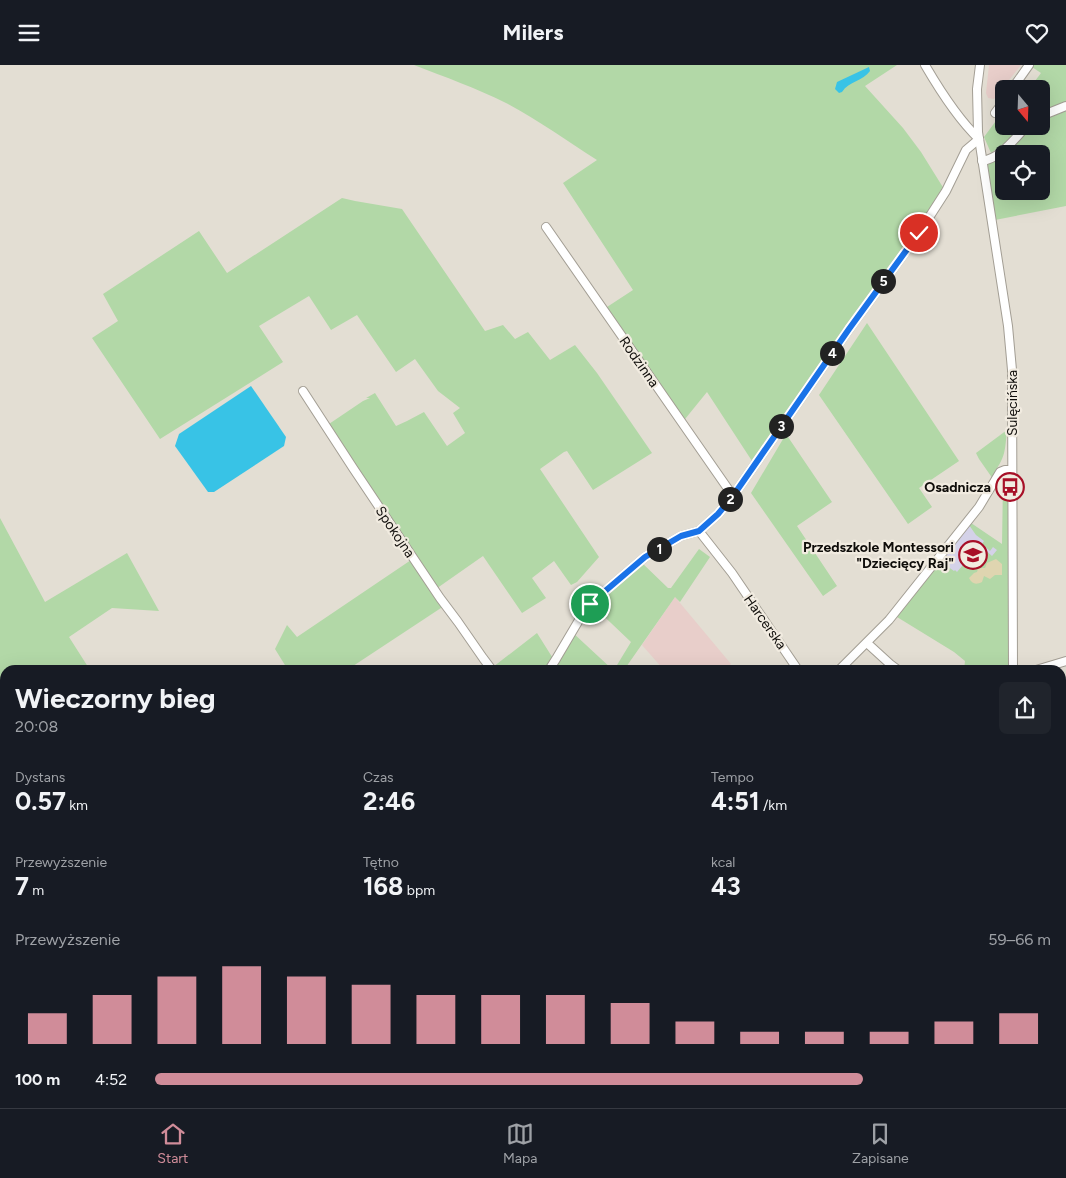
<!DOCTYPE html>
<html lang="pl">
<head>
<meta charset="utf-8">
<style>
  body { margin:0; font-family:Figtree,sans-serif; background:#20242c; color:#f1f3f6; height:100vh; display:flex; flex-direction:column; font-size:19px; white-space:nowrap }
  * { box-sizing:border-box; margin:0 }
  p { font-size:16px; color:#9ea1a6 }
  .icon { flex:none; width:28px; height:28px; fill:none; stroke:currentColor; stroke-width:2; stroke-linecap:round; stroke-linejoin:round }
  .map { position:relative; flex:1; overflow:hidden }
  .details { position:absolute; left:0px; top:600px; width:1066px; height:444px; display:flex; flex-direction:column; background:#171b24; border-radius:15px 15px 0 0; box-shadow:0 5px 20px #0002 }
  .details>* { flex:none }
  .needle { width:32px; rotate:161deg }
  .buttons { position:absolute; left:995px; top:15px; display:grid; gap:10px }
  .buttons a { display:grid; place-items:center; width:55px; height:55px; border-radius:8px; background:#171b24; box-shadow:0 5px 20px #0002; font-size:25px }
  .pin { position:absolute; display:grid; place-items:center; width:42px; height:42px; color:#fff; margin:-21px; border:2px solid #fff; border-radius:50%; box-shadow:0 1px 5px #0007 }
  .km { position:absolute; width:25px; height:25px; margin:-12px; border-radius:50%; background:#222; color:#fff; font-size:14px; line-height:25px; text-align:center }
  .round { display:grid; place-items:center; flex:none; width:52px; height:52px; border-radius:8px; background:#20242c }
  .head { display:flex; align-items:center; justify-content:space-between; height:85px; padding:0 15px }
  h1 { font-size:28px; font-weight:700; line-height:38px }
  .stats { display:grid; grid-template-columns:repeat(3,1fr); gap:8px; height:85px; padding:5px 15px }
  .stats div { display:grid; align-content:center }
  .stats b { font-size:25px; font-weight:700 }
  .stats small { font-size:14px; font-weight:400 }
  .stats p { font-size:14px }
  .chart { height:140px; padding:10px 15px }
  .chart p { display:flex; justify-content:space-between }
  .chart svg { width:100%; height:90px; margin-top:5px; stroke:#d08c99; stroke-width:6 }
  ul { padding:0 15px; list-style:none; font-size:16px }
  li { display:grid; grid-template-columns:80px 60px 1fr; align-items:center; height:38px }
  li i { height:12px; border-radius:6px; background:#d08c99 }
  header { display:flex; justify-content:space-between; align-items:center; height:65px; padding:0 15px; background:#171b24; font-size:22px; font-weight:700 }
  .tab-bar { display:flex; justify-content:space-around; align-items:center; height:70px; border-top:1px solid #363941; background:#171b24; font-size:14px; color:#9ea1a6 }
  .tab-bar a { display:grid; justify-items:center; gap:2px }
  .tab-bar .active { color:#d08c99 }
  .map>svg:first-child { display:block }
</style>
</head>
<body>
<header><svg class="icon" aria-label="menu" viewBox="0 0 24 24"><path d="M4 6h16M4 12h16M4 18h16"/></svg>Milers<svg class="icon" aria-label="heart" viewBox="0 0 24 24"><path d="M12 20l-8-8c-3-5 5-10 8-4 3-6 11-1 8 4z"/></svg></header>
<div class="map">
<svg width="1066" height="1043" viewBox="0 0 1066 1043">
  <rect width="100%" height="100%" fill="#e3ded3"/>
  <g fill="#e8ceca">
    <path d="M989,0H1021L994,34L988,33L986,28Z"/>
    <path d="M675,532L731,599L724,605H664L642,580Z"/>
    <path d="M5,838V934L0,938V841Z"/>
  </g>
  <path fill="#d4d2e8" d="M971,458L1002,480V525L918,523Z"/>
  <g fill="#b2d8a7">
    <path d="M414,0H897L865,21L903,63L921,87L944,124L752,396L707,327L681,359L607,242L633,225L563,118L597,95C567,76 538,55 506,38C476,23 445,12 414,0Z"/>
    <path d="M1034,0H1066V37L1041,46V24H1029L1041,8L1032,2Z"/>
    <path d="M1004,45V61H1021L1006,77L991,88L984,72Z"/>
    <path d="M1066,45V141L995,155L987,100L1004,91V126H1041V89H1007L1033,61H1041V55Z"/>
    <path d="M342,133L355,136L402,144L485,266L503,260L515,274L528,267L550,295L575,280L597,308L652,388L593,425L567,386L564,387L540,404L599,492L577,517L571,520L554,496L532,513L546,533L522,548L483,491L433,526L444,541L347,605H288L275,584L287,560L297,572L414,493L326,361L363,336L370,333H366L375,328L396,361L407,356L424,347L447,381L465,368L453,348L460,343L438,326L415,294L396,307L357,250L331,265L309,231L259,261L283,297L160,374L92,273L118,256L103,229L199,166L227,208Z"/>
    <path d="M867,258L959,396L919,423L932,442L908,459L819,330Z"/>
    <path d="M1007,365C1005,383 1006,391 995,406L996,408L993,414L979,394L976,388Z"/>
    <path d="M786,369L832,437L797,461L837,521L823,531L751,428Z"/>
    <path d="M1003,411L1007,412L1008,415V605H964L965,596L954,587L897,552L918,523L942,494L944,499L954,506L955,505L957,507L972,489L974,491L982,482L992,491L997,485L993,482L990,486L982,479L984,476L976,470L969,460L971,458L1002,479L1003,417L998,415Z"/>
    <path d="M0,453L45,537L127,488L159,546L112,543L69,572L90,605H5V838L0,841Z"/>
    <path d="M699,484L710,492L680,537L675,532L624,605H614L631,577L591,539L640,496L668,523H671Z"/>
    <path d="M572,567L613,605H495L493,602L537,568L554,595Z"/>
    <path d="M1066,716V756L1061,757V717Z"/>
    <path d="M5,947V1032L0,1035V950Z"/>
    <path d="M64,1039H327L325,1043H58Z"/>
    <path d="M498,1039H828L825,1043H501Z"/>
  </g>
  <path fill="#dfd5b0" d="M996,494L1002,499V510H995L990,514L984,511L982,517C976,520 972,519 969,513L974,508L977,507L978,504L982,503H985L987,498Z"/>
  <g fill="#38c3e6">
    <path d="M869,2L870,6C863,16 849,16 842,27L839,28L835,24L837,17Z"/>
    <path d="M251,321L286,372L284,381L214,427H208L175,381L179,369Z"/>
  </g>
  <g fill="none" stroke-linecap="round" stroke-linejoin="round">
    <defs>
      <g id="minor">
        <path d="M925,0C939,24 959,55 979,74"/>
        <path d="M980,0L977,24L978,67L1008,261L1012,305L1013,605"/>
        <path d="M1012,24L1029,0"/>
        <path d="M995,48L1004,36"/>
        <path d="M1041,51L1066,41"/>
        <path d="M982,96C1001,93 1014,74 1027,61"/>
        <path d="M546,162L733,431"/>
        <path d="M303,326L353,403L440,533L458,557L483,593L492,605"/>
        <path d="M699,466L732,508L798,605"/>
        <path d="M867,578L890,599L898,605"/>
        <path d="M549,605L556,594L582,550L590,539L645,492L681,471L699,466L718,449L733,431L849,264L919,168L946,126L966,85L979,74"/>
        <path d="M839,605L889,555L979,442L1000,407L1005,405H1012"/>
        <path d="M1036,605L1066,596"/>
        <path d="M1061,713L1066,711"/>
        <path d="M0,728L5,735"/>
        <path d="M1061,863H1066"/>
        <path d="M0,945L5,942"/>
        <path d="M49,1043L57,1039"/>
        <path d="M1016,1043V1039"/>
      </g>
    </defs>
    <use href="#minor" stroke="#a39e94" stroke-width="10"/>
    <use href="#minor" stroke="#fff" stroke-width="8"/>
  </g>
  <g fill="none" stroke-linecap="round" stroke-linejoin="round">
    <defs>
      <path id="route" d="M590,539L645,492L681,471L699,466L718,449L733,431L849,264L919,168"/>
    </defs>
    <use href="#route" stroke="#fff" stroke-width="10"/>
    <use href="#route" stroke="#1a73e8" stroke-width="6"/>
  </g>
  <defs>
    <symbol id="bus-ring" viewBox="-11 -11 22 22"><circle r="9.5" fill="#f1ebe0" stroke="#a70f27" stroke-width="1.5"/><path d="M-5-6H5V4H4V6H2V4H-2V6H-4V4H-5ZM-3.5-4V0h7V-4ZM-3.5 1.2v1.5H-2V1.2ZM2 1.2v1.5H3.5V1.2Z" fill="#a70f27"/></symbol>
    <symbol id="school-ring" viewBox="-11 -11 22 22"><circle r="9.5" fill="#f1ebe0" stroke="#a70f27" stroke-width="1.5"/><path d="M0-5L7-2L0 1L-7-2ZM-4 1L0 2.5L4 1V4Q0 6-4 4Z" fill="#a70f27"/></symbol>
  </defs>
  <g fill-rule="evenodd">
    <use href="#bus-ring" x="994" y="406" width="32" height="32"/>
    <use href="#school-ring" x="957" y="474" width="32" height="32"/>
  </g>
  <g text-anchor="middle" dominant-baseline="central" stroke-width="4.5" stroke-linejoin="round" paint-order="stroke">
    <g font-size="14" fill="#0f0d0a" stroke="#f1ebe0">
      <text transform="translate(639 297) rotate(55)">Rodzinna</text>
      <text transform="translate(1012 338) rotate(-90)">Sulęcińska</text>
      <text transform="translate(395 467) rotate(56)">Spokojna</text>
      <text transform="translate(765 557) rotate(55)">Harcerska</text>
    </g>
    <g font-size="14" font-weight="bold" fill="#0f0d0a" stroke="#f1ebe0" text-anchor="end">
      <text x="991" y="422">Osadnicza</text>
      <text x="954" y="482">Przedszkole Montessori<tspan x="954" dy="16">"Dziecięcy Raj"</tspan></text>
    </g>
  </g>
</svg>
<div class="buttons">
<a><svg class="needle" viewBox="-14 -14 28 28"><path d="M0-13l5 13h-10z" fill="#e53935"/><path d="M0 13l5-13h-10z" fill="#9ea1a6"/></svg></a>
<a><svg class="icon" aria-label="locate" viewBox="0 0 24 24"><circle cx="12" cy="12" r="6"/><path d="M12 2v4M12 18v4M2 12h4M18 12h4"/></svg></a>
</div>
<div class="pin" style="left:590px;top:539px;background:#1e9e55"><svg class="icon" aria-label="arrive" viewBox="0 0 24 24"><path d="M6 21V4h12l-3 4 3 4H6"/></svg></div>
<div class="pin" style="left:919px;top:168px;background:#d93025"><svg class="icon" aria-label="check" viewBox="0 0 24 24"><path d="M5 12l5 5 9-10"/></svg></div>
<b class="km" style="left:659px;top:484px">1</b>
<b class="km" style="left:730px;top:434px">2</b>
<b class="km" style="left:781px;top:361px">3</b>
<b class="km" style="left:832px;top:288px">4</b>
<b class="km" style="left:883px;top:216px">5</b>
<section class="details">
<div class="head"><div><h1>Wieczorny bieg</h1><p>20:08</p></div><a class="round"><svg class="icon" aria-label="share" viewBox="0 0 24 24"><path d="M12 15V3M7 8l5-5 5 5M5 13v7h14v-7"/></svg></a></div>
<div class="stats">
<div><p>Dystans</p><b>0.57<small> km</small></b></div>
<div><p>Czas</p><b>2:46</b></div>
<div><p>Tempo</p><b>4:51<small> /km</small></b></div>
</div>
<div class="stats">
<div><p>Przewyższenie</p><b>7<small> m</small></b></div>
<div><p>Tętno</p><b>168<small> bpm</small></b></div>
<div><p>kcal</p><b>43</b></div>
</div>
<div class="chart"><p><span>Przewyższenie</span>59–66 m</p>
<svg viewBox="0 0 160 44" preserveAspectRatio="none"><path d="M5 44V29M15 44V20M25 44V11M35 44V6M45 44V11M55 44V15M65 44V20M75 44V20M85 44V20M95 44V24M105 44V33M115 44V38M125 44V38M135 44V38M145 44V33M155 44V29"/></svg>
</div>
<ul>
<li><b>100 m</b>4:52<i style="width:79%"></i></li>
</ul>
</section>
</div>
<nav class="tab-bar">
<a class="active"><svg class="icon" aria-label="home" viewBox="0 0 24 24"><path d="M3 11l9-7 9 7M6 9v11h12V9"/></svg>Start</a>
<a><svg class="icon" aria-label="map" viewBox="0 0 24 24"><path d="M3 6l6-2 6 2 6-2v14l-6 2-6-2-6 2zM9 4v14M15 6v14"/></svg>Mapa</a>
<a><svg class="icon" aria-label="saved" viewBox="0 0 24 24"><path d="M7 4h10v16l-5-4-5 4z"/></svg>Zapisane</a>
</nav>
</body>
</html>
